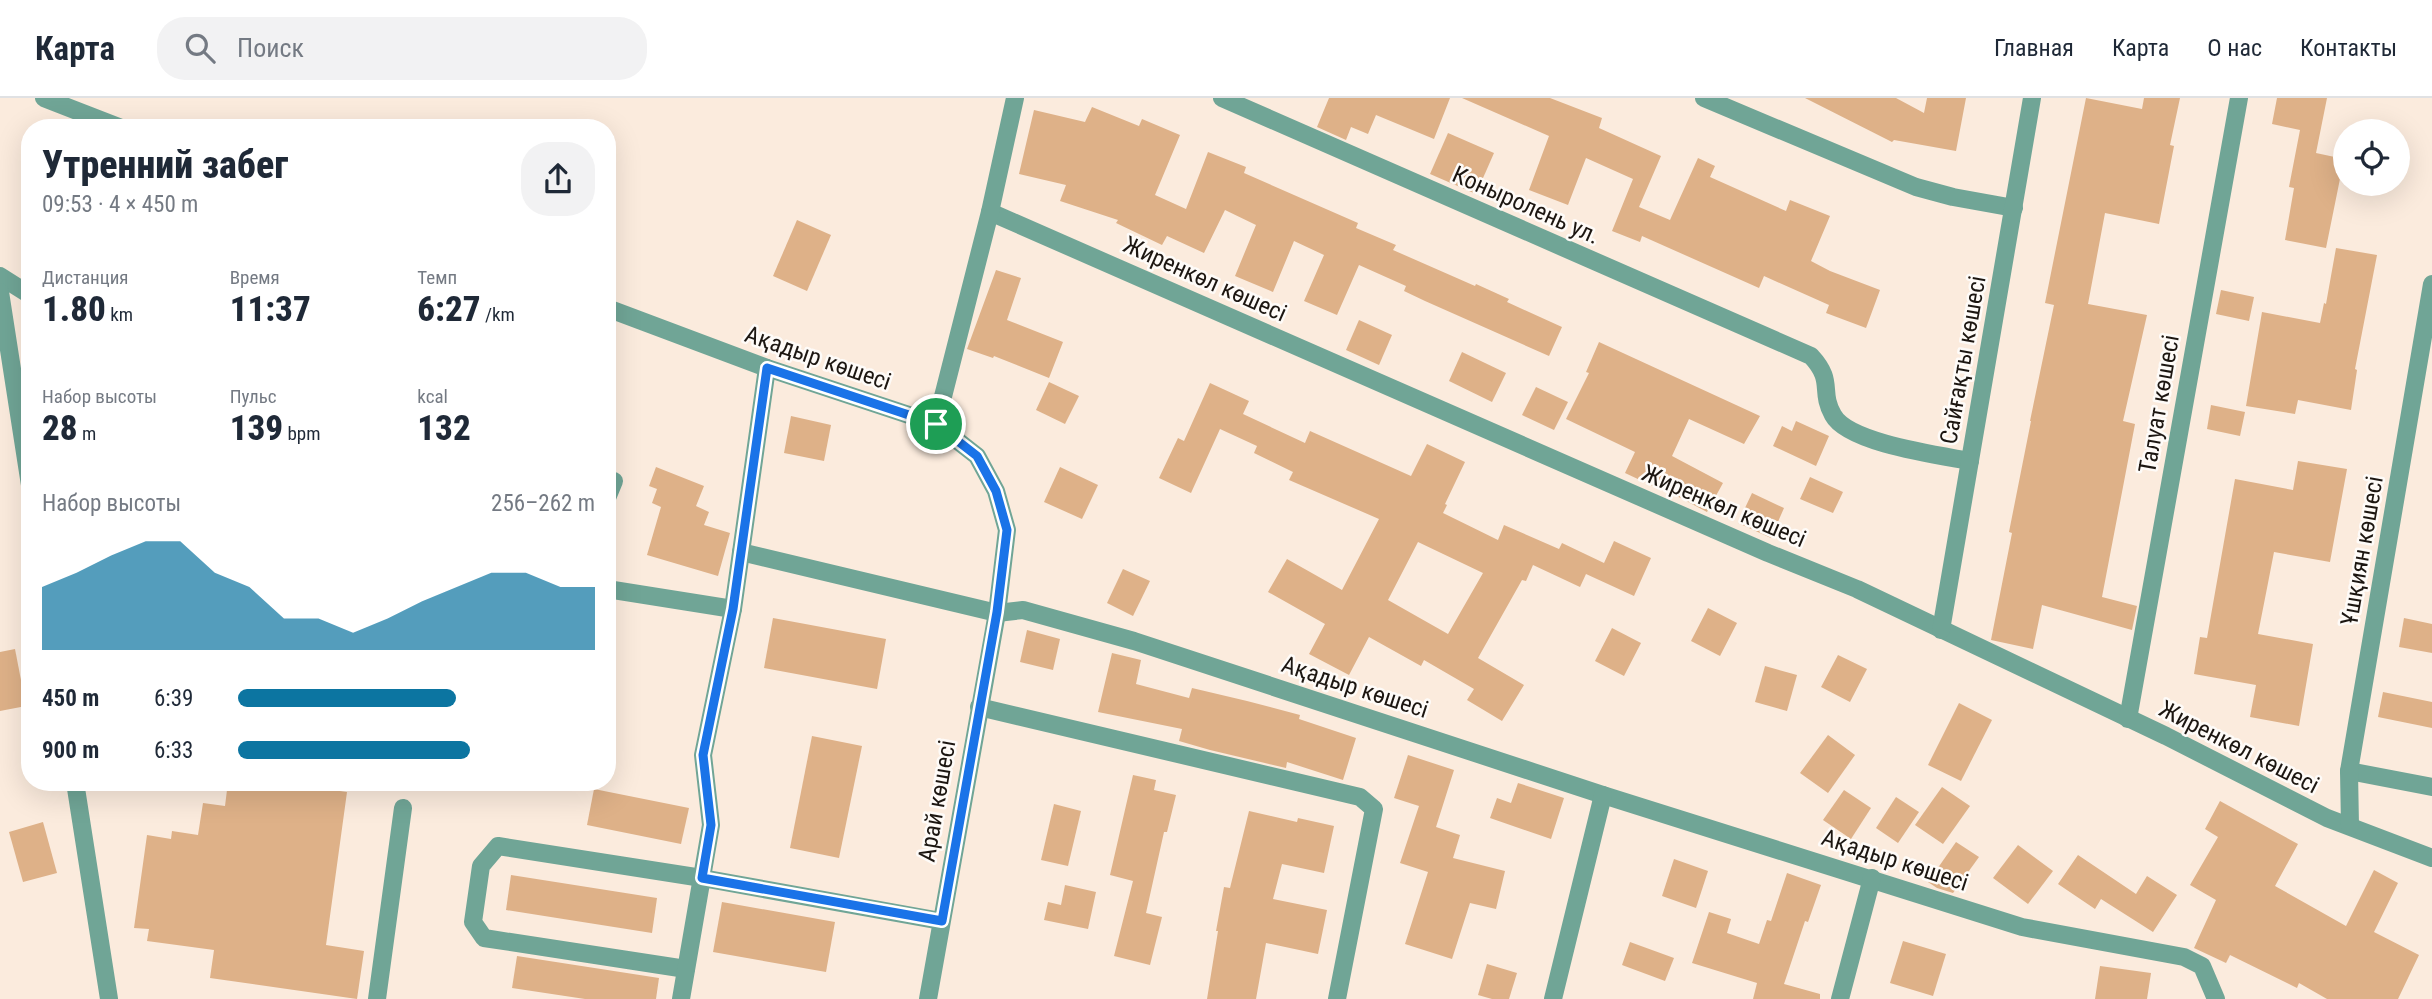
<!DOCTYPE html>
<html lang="ru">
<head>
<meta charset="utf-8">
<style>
  body { margin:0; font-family:"Roboto Condensed",sans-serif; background:#f2f2f3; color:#1f2937; height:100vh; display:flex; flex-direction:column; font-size:26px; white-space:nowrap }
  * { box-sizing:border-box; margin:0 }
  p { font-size:23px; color:#747a83 }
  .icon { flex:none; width:38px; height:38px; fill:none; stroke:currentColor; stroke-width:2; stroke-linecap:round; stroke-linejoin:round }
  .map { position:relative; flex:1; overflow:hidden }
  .side { position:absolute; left:21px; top:21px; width:595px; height:672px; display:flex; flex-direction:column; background:#fff; border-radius:28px; box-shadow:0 7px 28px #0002 }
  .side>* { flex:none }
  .fabs { position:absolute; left:2333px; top:21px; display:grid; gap:14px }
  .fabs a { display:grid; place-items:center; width:77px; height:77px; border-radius:50%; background:#fff; box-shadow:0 7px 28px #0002; font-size:35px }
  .pin { position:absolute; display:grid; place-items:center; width:60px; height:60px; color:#fff; margin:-30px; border:4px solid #fff; border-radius:50%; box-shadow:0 2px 7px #0007 }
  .round { display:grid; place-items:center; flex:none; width:74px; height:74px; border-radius:28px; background:#f2f2f3 }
  .head { display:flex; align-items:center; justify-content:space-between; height:119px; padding:0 21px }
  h1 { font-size:38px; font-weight:800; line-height:52px }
  .metrics { display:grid; grid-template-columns:repeat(3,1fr); gap:10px; height:119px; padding:7px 21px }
  .metrics div { display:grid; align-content:center }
  .metrics b { font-size:35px; font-weight:800 }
  .metrics small { font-size:19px; font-weight:400 }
  .metrics p { font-size:19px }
  .chart { height:196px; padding:14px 21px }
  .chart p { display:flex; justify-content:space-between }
  .chart svg { width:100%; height:126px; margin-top:7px; fill:#0c75a1; opacity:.7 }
  ul { padding:0 21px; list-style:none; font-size:23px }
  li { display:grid; grid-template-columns:112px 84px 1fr; align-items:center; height:52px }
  li i { height:18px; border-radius:9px; background:#0c75a1 }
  header { display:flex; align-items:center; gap:42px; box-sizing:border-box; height:98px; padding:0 35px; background:#fff; border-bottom:2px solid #e0e1e3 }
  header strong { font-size:33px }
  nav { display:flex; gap:38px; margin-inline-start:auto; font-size:24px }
  .search { width:490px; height:63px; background:#f2f2f3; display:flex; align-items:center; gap:18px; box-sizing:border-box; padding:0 24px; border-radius:28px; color:#747a83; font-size:26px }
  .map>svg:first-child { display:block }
</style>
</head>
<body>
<header>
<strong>Карта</strong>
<div class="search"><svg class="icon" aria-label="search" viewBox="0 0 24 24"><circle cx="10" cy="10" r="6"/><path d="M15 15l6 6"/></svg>Поиск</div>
<nav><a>Главная</a><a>Карта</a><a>О нас</a><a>Контакты</a></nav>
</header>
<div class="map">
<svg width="2432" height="901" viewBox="0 0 2432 901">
  <rect width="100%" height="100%" fill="#fbebdd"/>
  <g fill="#deb188" fill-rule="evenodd">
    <path d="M1329,0H1450L1434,41L1376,17L1368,36L1351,29L1346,42L1317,29Z"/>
    <path d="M1462,0H1550L1602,20L1599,30L1661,58L1639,109L1670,122L1698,60L1715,68L1710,79L1786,113L1790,102L1830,118L1811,163L1830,173L1880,192L1866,230L1826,215L1829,207L1764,178L1759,190L1642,138L1640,144L1612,133L1633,81L1586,60L1568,107L1529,92L1549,38Z"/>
    <path d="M1805,0H1896L1924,15L1927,0H1966L1956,53L1894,42L1892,44Z"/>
    <path d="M2086,0L2142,11L2144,0H2180L2170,47L2174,48L2159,126L2105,115L2088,206L2147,217L2123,323L2135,326L2102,499L2137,508L2132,532L2042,507L2033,551L1991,542L2012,435L2009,434L2031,323H2030L2054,207L2045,205Z"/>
    <path d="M2277,0H2327L2316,55L2344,61L2326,150L2285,142L2294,90L2289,89L2300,32L2272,26Z"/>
    <path d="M1092,9L1139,28L1142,21L1180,37L1155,97L1186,111L1208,54L1246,69L1244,75L1358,125L1356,130L1396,147L1393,152L1475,188L1476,186L1509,201L1507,204L1562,229L1549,258L1425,203L1404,193L1406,188L1359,167L1337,217L1304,203L1324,157L1294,143L1273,194L1235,178L1256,127L1225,112L1204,155L1167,138L1162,147L1116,125L1118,122L1060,103L1066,87L1019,76L1034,12L1085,24Z"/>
    <path d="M1448,35L1494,55L1476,96L1430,76Z"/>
    <path d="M797,122L831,137L807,193L773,178Z"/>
    <path d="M2336,150L2377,157L2355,271L2357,272L2351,312L2298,302L2295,316L2246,308L2262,214L2320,225L2324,205L2326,206Z"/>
    <path d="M996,172L1021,180L1007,222L1063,244L1049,280L994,258L993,260L967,251Z"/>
    <path d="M2221,192L2254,199L2249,223L2216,216Z"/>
    <path d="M1359,222L1392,237L1379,267L1346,252Z"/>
    <path d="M1599,244L1760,318L1744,346L1689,321L1672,358L1723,385L1707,414L1658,388L1657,390L1625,375L1635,354L1566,321L1589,275L1586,274Z"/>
    <path d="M1462,254L1506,275L1492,304L1449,283Z"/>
    <path d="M1049,284L1079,298L1065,326L1036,312Z"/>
    <path d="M1210,285L1249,303L1243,316L1305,345L1310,333L1411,378L1427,346L1465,364L1445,406L1447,407L1443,415L1498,442L1504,427L1559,451L1562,445L1604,465L1614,443L1651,460L1634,498L1586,476L1580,489L1533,467L1526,483L1522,482L1478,560L1524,587L1502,623L1467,602L1474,591L1424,562L1421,568L1369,539L1349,577L1309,556L1325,526L1268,494L1287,461L1342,492L1379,421L1289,382L1293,374L1254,355L1257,348L1220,331L1191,395L1159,380L1178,340L1184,343ZM1418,444L1483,475L1448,536L1388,502Z"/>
    <path d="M1536,289L1568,304L1554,332L1522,317Z"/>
    <path d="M2211,307L2245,314L2240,338L2207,331Z"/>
    <path d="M791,318L831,327L824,363L784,355Z"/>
    <path d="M1796,323L1829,338L1816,368L1773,348L1782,328L1792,333Z"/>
    <path d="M2298,363L2347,371L2330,464L2274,454L2268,485L2258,536L2313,546L2299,628L2250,619L2256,587L2194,576L2200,539L2207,540L2235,381L2293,392Z"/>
    <path d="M656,369L704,388L696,408L709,414L704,427L730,435L718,478L647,457L661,409L652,405L657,391L649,388Z"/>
    <path d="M1060,369L1098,387L1082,421L1044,404Z"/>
    <path d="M1810,379L1843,394L1833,415L1800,401Z"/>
    <path d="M1752,395L1784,410L1771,440L1738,425Z"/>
    <path d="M1123,471L1150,483L1133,518L1107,505Z"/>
    <path d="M1708,510L1737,525L1720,558L1691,543Z"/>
    <path d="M773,520L886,541L877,591L764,570Z"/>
    <path d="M2404,520L2432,526V555L2399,549Z"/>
    <path d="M1612,530L1641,545L1624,578L1595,563Z"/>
    <path d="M1027,532L1060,541L1053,572L1020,564Z"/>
    <path d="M15,551L26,608L0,613V554Z"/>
    <path d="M1112,555L1141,562L1136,586L1189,600L1192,590L1247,603L1300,617L1299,621L1356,640L1343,682L1287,664L1286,670L1210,652L1179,643L1182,631L1098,614Z"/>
    <path d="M1838,557L1867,571L1850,604L1821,589Z"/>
    <path d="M1765,568L1797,577L1787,613L1755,604Z"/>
    <path d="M2383,594L2432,604V630L2378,619Z"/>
    <path d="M1959,605L1992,622L1961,683L1928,667Z"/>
    <path d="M1828,637L1855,657L1828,695L1800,675Z"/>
    <path d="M812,638L862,648L839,760L790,750Z"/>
    <path d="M1408,657L1454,672L1436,729L1460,737L1453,760L1505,773L1496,811L1470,805L1452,861L1405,846L1428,774L1400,765L1419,708L1394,700Z"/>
    <path d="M1133,677L1156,682L1154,692L1176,697L1167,734H1164L1146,815L1162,819L1150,867L1114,858L1133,783L1110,777Z"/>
    <path d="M228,684H275L347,694L326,847L364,853L357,901L210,880L214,852L147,843L149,831L134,830L147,737L171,741L172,733L198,737L203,705L225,708Z"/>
    <path d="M1518,685L1564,700L1551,741L1490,720L1497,700L1511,705Z"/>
    <path d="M1942,689L1970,708L1943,746L1915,727Z"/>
    <path d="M594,691L689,710L681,746L587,727Z"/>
    <path d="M1844,692L1871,710L1851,741L1823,722Z"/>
    <path d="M1896,699L1919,714L1898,745L1876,730Z"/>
    <path d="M2220,703L2298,746L2275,788L2346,828L2374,772L2398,785L2374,834L2419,857L2398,901H2327L2299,885L2297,890L2230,857L2226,865L2194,850L2216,802L2190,787L2218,739L2205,731Z"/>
    <path d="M1054,706L1081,713L1068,768L1041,762Z"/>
    <path d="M1249,713L1297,724L1298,720L1334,728L1324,775L1282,766L1273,801L1327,812L1318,856L1266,845L1256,901H1207L1218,833H1216L1224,789L1230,790Z"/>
    <path d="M43,724L57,775L23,784L9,734Z"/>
    <path d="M1956,744L1979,759L1953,795L1937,790L1928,784Z"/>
    <path d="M2018,747L2053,773L2028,806L1993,780Z"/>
    <path d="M2078,757L2136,796L2147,778L2177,797L2153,834L2101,801L2095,811L2058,786Z"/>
    <path d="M1674,761L1708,773L1696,810L1662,798Z"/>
    <path d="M1787,775L1821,787L1808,824L1805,823L1784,886L1820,896V901H1753L1757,885L1692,865L1709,814L1731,821L1727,835L1759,846L1767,822L1771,823Z"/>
    <path d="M511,777L657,800L652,835L506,812Z"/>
    <path d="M1065,787L1096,794L1088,831L1044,822L1048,804L1061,807Z"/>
    <path d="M722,804L835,824L826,874L713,854Z"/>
    <path d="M1903,843L1946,856L1933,898L1890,885Z"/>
    <path d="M1630,844L1674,860L1665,883L1622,867Z"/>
    <path d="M517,858L659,880L656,901H585L512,890Z"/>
    <path d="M1487,866L1517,875L1509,901H1492L1478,897Z"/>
    <path d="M2100,868L2151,875L2147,901H2095Z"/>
  </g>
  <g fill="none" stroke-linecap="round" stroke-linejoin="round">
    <g stroke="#70a596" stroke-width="18">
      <path d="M44,0L121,30"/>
      <path d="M1222,0L1811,258C1835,284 1819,292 1833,317C1848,345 1938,357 1970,363"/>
      <path d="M1704,0L1916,89L1953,99L2014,110"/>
      <path d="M990,114L1768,455L1857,491L2166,638L2327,720L2432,760"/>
      <path d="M0,178L30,197"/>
      <path d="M0,194L30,387"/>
      <path d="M607,210L767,270L936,326L977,358L996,393L1007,432L997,515L928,901"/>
      <path d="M936,326L990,114L1015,0"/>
      <path d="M607,400L614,383"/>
      <path d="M741,454L997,515L1023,512L1134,543L1603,697L2022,829L2184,859L2202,868L2216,901"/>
      <path d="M607,491L733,511"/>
      <path d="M1941,532L2032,0"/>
      <path d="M979,609L1360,699L1374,711L1337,901"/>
      <path d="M2128,621L2239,0"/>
      <path d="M2349,673L2432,689"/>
      <path d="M75,684L109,901"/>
      <path d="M2350,728L2349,673L2432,186"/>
      <path d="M686,871L484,840L473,824L481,768L498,748L702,780L941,823"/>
      <path d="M377,901L403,710"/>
      <path d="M681,901L711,727L703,657L733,511L767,270"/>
      <path d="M1553,901L1603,697"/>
      <path d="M1840,901L1872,780"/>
    </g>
  </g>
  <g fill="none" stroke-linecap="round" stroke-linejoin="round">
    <defs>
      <path id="route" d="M767,270L936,326L977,358L996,393L1007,432L997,514L942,823L702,780L711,727L703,657L733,511Z"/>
    </defs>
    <use href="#route" stroke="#fff" stroke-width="14"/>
    <use href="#route" stroke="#1a73e8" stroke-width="9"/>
  </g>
  <g text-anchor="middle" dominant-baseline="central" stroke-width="5" stroke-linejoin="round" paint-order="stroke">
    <g font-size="24" fill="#1c1611" stroke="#fefbf8">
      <text transform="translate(1526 107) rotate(24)">Коныролень ул.</text>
      <text transform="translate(1205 181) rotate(24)">Жиренкөл көшесі</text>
      <text transform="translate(818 260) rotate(19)">Ақадыр көшесі</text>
      <text transform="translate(1963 262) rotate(-80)">Сайғақты көшесі</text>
      <text transform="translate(2159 306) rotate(-80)">Талуат көшесі</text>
      <text transform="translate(1724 408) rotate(23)">Жиренкөл көшесі</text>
      <text transform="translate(2362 453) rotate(-80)">Ұшқиян көшесі</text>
      <text transform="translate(1355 589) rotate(18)">Ақадыр көшесі</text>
      <text transform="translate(2239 649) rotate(27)">Жиренкөл көшесі</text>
      <text transform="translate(937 703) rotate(-80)">Арай көшесі</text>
      <text transform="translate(1895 762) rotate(18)">Ақадыр көшесі</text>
    </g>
  </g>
</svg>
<div class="fabs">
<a><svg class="icon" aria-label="locate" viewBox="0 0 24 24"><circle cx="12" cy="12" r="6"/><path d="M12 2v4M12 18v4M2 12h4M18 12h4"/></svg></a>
</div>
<div class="pin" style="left:936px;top:326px;background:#1e9e55"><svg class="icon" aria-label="arrive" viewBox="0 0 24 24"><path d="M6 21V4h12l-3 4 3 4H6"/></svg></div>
<section class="side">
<div class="head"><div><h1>Утренний забег</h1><p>09:53 · 4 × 450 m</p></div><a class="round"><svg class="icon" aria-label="share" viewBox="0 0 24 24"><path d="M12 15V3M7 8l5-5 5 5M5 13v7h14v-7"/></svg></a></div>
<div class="metrics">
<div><p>Дистанция</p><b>1.80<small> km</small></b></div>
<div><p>Время</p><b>11:37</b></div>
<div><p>Темп</p><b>6:27<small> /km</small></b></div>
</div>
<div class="metrics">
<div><p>Набор высоты</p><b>28<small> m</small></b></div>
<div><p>Пульс</p><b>139<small> bpm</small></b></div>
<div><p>kcal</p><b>132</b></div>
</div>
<div class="chart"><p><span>Набор высоты</span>256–262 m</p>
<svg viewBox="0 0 160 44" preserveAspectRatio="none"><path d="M0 44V22L10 17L20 11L30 6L40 6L50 17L60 22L70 33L80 33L90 38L100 33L110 27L120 22L130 17L140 17L150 22L160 22V44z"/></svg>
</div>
<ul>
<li><b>450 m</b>6:39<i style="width:61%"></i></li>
<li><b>900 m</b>6:33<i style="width:65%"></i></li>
</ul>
</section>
</div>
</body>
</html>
